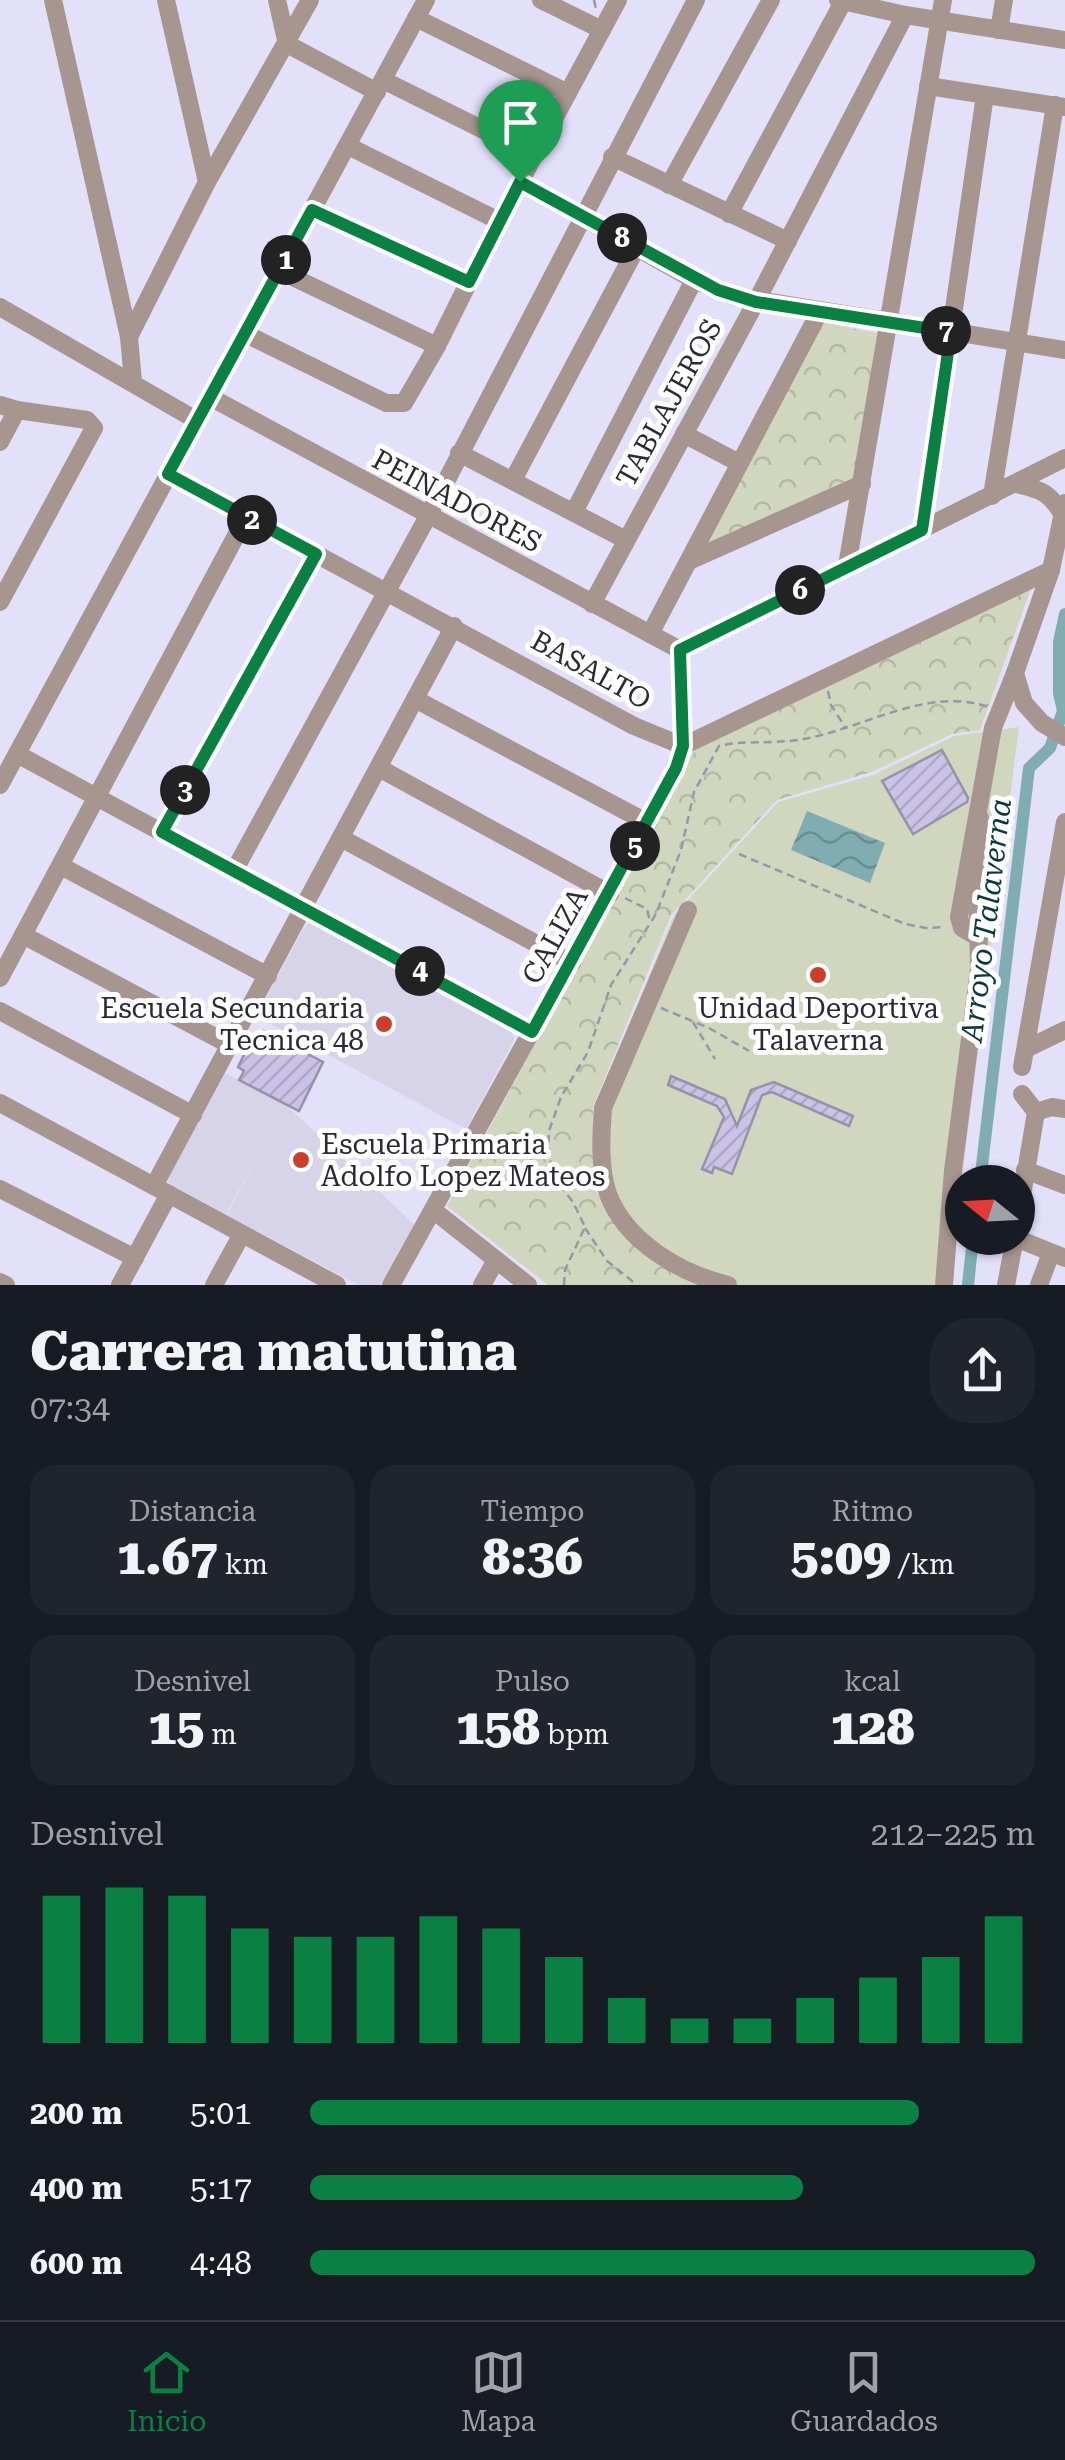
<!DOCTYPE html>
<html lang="es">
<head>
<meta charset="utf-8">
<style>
  body { margin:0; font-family:"Roboto Serif",serif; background:#20242c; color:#f1f3f6; height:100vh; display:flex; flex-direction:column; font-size:38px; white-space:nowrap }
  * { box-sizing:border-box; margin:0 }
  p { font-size:32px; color:#9ea1a6 }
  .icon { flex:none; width:55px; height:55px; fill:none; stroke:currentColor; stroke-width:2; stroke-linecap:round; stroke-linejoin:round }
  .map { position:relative; height:1285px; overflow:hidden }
  .side { display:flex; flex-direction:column; background:#171b24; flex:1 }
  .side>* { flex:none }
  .needle { width:65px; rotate:288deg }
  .fabs { position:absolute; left:945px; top:1165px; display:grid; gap:20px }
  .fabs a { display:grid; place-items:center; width:90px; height:90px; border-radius:50%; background:#171b24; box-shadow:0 2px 8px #0004; font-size:50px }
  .pin { position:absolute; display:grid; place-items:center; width:85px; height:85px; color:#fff; margin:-102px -42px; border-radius:50% 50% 50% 0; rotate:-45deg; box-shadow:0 0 10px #0007 }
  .pin .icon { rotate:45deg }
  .km { position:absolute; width:50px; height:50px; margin:-25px; border-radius:50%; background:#222; color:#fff; font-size:28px; line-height:50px; text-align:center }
  .round { display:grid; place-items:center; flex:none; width:105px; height:105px; border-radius:40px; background:#20242c }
  .summary { display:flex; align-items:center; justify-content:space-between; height:170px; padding:0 30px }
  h1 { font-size:55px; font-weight:800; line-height:75px }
  .metrics { display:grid; grid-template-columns:repeat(3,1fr); gap:15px; height:170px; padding:10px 30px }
  .metrics div { display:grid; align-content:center; border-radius:25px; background:#20242c; text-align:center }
  .metrics b { font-size:50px; font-weight:800 }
  .metrics small { font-size:28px; font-weight:400 }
  .metrics p { font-size:28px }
  .chart { height:280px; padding:20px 30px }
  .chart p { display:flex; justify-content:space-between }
  .chart svg { width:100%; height:180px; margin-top:10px; stroke:#0b8043; stroke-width:6 }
  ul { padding:0 30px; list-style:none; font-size:32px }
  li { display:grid; grid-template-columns:160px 120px 1fr; align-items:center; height:75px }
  li i { height:25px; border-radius:12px; background:#0b8043 }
  .tab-bar { display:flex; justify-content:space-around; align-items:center; height:140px; border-top:2px solid #363941; background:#171b24; font-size:28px; color:#9ea1a6 }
  .tab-bar a { display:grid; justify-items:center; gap:5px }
  .tab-bar .active { color:#0b8043 }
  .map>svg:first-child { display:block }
</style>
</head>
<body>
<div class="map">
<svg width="1065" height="1285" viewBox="0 0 1065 1285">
  <defs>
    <pattern id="forest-crowns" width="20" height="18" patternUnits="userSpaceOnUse" patternTransform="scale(2.5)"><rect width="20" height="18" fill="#d1d7be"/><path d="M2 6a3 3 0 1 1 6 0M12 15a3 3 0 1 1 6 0" fill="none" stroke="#b4b9a4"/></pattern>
    <pattern id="water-waves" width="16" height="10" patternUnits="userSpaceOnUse" patternTransform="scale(2.5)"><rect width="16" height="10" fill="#7fadb2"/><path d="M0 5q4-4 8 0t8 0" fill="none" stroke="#688d92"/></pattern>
    <pattern id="building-hatch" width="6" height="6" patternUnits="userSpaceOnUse" patternTransform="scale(2.5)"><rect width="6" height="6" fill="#cac3e6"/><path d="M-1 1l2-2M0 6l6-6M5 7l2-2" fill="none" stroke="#aea8c6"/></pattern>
  </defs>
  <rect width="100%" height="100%" fill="#e3e0fa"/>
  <g fill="#d7d3e8">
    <path d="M310,923L512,1032L514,1040L466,1129L256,1016L304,928Z"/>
    <path d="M225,1073L286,1105L414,1224L380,1285H359L227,1215L262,1148L226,1214L169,1183L168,1179Z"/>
  </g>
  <path fill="#d1d7be" d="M1019,727L948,1285H709L622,1221L596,1106L674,915L778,802L873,775L954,736Z"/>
  <g fill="url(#forest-crowns)">
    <path d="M822,322L881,334L856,478L701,548Z"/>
    <path d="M1033,583L980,730L952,734L872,772L777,800L671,915L593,1107L597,1193L635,1246L703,1285H548L447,1206L698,744Z"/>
  </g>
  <path fill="url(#water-waves)" d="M807,811L885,843L870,883L791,850Z"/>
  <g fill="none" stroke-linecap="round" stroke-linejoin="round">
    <g stroke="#7fadb2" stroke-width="12">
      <path d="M980,1182L1029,768L1050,748L1063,711L1059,693V642L1065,614"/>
      <path d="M968,1285L973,1238"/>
    </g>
  </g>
  <g fill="url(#building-hatch)" stroke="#9792aa" stroke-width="2.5">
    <path d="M942,750L968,798L967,802L913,834L882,781Z"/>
    <path d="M264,1031L323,1062L299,1111L239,1080L244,1071L238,1067L252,1038L260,1041Z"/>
    <path d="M671,1076L725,1099L737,1126L751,1090L774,1082L853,1116L849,1126L772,1092L762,1095L732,1174L714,1167L712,1173L702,1169L724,1117L717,1106L668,1085Z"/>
  </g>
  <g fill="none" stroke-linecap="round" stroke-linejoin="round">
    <g stroke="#9896a9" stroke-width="2.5" stroke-dasharray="8 5" stroke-linecap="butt">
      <path d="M594,0L596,9"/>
      <path d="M828,691L831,705L845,727"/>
      <path d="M739,854L905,924L926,928L944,927"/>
      <path d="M625,898L647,909L650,921"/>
      <path d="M661,1008L709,1028L749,1051"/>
      <path d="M693,1022L715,1059"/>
      <path d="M485,1150L547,1149"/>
      <path d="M585,1228L607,1261L637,1285"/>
      <path d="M564,1285L565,1270L585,1227L573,1202L559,1184L548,1155L549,1131L561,1097L588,1052L611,985L656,914L681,850L694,792L719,746C744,740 771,744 797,740C858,732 926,685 988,707"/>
    </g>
    <g stroke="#a79690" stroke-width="18">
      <path d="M53,0L129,337L133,382"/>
      <path d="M166,0L207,182"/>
      <path d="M277,0L287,44L377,92"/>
      <path d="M541,0L602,30"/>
      <path d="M838,0L905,15L1065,40"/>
      <path d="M416,18L568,93"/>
      <path d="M999,30L1004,0"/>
      <path d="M383,80L534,155"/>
      <path d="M928,86L1065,107"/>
      <path d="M348,146L499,221"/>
      <path d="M612,157L788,241"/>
      <path d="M520,182L694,280L733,296L1065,350"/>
      <path d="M669,185L771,0"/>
      <path d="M313,210L469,282"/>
      <path d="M729,214L844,0"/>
      <path d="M280,271L437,346"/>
      <path d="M0,307L196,420"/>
      <path d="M246,334L386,403H404L437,346L499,221L618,0"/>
      <path d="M129,337L207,182L310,0"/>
      <path d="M210,397L680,650"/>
      <path d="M0,405L17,410L87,420L94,428L0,602"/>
      <path d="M684,434L739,463"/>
      <path d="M0,442L17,410"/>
      <path d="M459,453L626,540"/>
      <path d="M168,474L634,726L683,746L1051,570"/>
      <path d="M513,480L637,247"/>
      <path d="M1016,484C1041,489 1050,493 1063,515"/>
      <path d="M992,496L1055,105"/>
      <path d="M1065,503L1051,570L1015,673L1024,703L1042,723L1065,737"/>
      <path d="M574,512L694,280"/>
      <path d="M922,530L985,95"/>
      <path d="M691,560L862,484"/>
      <path d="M847,566L943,0"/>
      <path d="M592,604L756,302L905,15"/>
      <path d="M650,634L820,311"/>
      <path d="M680,650L1065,458"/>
      <path d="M415,699L648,823"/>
      <path d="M17,754L533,1033"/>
      <path d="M379,768L610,894"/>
      <path d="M0,785L426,0"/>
      <path d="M162,832L316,554"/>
      <path d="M341,838L572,963"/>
      <path d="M61,866L268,976"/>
      <path d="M234,871L428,516L696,0"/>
      <path d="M688,910L603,1108C601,1136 599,1167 608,1194C626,1242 680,1273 728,1285"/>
      <path d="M23,935L230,1045"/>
      <path d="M979,938L962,928L959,917L993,728L1015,673"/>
      <path d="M0,978L246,517"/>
      <path d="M0,1011L193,1115"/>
      <path d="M1026,1049L1065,1030"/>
      <path d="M1022,1067L1065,822"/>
      <path d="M1022,1094L1036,1112"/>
      <path d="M0,1103L337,1285"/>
      <path d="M1036,1112L1052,1107L1065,1109"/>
      <path d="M1025,1170L1065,1185"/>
      <path d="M154,1186L454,626"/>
      <path d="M0,1189L135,1258"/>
      <path d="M433,1210L528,1285"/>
      <path d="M1018,1219L1036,1112"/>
      <path d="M1016,1238L1065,1258"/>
      <path d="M0,1282L6,1285"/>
      <path d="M120,1285L169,1194"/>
      <path d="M214,1285L242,1234"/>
      <path d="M391,1285L668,785L683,746L680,650"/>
      <path d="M482,1285L496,1260"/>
      <path d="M944,1285L953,1171L979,969L978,911L986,838L979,816"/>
      <path d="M1006,1285L1015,1238"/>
      <path d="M1039,1285L1051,1253"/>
    </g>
  </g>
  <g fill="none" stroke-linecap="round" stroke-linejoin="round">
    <defs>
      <path id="route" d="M520,182L718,290L756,302L951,332L922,530L680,650L683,746L676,768L532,1032L162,832L316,554L168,474L312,210L469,282Z"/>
    </defs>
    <use href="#route" stroke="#fff" stroke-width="20"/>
    <use href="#route" stroke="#0b8043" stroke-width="12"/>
  </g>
  <g fill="#cb3e2c" stroke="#fff" stroke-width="4">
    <circle cx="818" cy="975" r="10"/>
    <circle cx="384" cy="1024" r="10"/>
    <circle cx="301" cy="1160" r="10"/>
  </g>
  <g text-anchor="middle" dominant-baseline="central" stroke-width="10" stroke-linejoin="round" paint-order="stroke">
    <g font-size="28" fill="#2b2a34" stroke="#fff">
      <text transform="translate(669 403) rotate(-61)">TABLAJEROS</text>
      <text transform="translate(457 501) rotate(28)">PEINADORES</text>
      <text transform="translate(591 670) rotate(29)">BASALTO</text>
      <text transform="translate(555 936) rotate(-61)">CALIZA</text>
    </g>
    <g font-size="28" fill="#2b2a34" stroke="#fff" text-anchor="end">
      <text x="364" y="1008">Escuela Secundaria<tspan x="364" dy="32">Tecnica 48</tspan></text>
      <text x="818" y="1008" text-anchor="middle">Unidad Deportiva<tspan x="818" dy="32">Talaverna</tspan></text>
      <text x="321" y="1144" text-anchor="start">Escuela Primaria<tspan x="321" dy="32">Adolfo Lopez Mateos</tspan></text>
    </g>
    <g font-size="30" font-style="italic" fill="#0a383d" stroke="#fff">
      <text transform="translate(986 920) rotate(-83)">Arroyo Talaverna</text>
    </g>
  </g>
</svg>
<div class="fabs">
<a><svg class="needle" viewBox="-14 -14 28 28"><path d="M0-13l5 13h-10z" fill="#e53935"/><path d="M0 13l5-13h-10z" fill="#9ea1a6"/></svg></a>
</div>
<div class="pin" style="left:520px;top:182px;background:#1e9e55"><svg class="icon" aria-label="arrive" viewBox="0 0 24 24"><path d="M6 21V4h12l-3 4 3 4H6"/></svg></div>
<b class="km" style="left:286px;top:260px">1</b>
<b class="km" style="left:252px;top:520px">2</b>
<b class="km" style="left:185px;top:790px">3</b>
<b class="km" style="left:420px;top:971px">4</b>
<b class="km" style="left:635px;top:846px">5</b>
<b class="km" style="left:800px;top:590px">6</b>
<b class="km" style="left:946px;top:331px">7</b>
<b class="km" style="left:622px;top:238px">8</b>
</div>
<section class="side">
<div class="summary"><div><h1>Carrera matutina</h1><p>07:34</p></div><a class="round"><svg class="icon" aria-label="share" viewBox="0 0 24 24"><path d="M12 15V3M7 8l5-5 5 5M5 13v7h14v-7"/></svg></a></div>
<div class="metrics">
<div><p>Distancia</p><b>1.67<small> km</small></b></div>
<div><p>Tiempo</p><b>8:36</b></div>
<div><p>Ritmo</p><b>5:09<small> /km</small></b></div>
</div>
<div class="metrics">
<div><p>Desnivel</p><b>15<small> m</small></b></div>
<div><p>Pulso</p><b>158<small> bpm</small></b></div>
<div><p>kcal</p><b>128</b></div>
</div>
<div class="chart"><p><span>Desnivel</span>212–225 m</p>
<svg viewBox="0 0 160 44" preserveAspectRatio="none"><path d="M5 44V8M15 44V6M25 44V8M35 44V16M45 44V18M55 44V18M65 44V13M75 44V16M85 44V23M95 44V33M105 44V38M115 44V38M125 44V33M135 44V28M145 44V23M155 44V13"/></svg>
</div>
<ul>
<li><b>200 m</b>5:01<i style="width:84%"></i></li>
<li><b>400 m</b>5:17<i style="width:68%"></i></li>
<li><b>600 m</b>4:48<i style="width:100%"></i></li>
</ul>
</section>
<nav class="tab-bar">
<a class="active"><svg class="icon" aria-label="home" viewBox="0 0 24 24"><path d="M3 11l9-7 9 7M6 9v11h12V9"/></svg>Inicio</a>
<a><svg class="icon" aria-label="map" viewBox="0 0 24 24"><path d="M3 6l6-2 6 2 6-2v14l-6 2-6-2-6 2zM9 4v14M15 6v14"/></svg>Mapa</a>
<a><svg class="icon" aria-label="saved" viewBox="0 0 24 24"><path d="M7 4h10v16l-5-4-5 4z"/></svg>Guardados</a>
</nav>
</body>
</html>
